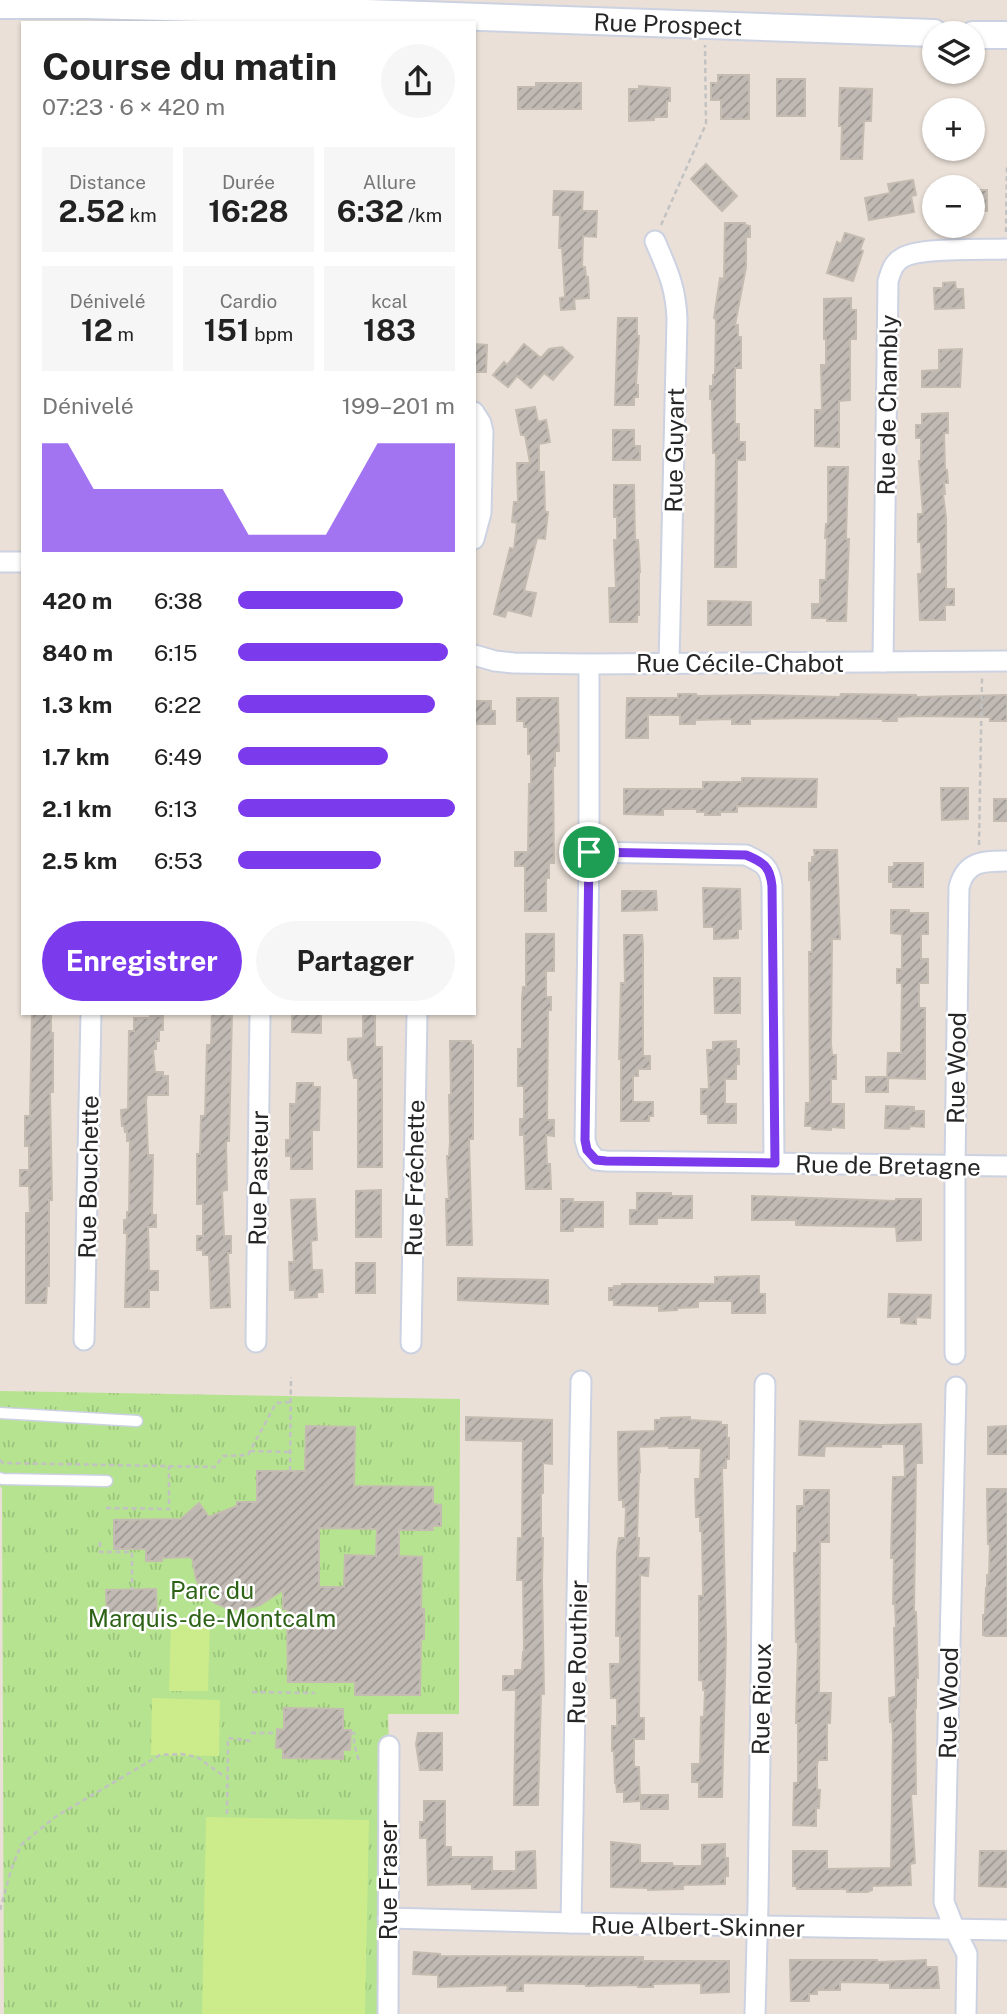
<!DOCTYPE html>
<html lang="fr">
<head>
<meta charset="utf-8">
<style>
  body { margin:0; font-family:"Public Sans",sans-serif; background:#f6f6f6; color:#222; height:100vh; display:flex; flex-direction:column; font-size:26px; white-space:nowrap }
  * { box-sizing:border-box; margin:0 }
  p { font-size:23px; color:#767676 }
  .icon { flex:none; width:38px; height:38px; fill:none; stroke:currentColor; stroke-width:2; stroke-linecap:round; stroke-linejoin:round }
  .map { position:relative; flex:1; overflow:hidden }
  .details { position:absolute; left:21px; top:21px; width:455px; height:994px; display:flex; flex-direction:column; background:#fff; border-radius:0px; box-shadow:0 2px 5px #0004 }
  .details>* { flex:none }
  .tools { position:absolute; left:922px; top:21px; display:grid; gap:14px }
  .tools a { display:grid; place-items:center; width:63px; height:63px; border-radius:50%; background:#fff; box-shadow:0 2px 5px #0004; font-size:35px }
  .pin { position:absolute; display:grid; place-items:center; width:60px; height:60px; color:#fff; margin:-30px; border:4px solid #fff; border-radius:50%; box-shadow:0 2px 7px #0007 }
  .round { display:grid; place-items:center; flex:none; width:74px; height:74px; border-radius:37px; background:#f6f6f6 }
  .head { display:flex; align-items:center; justify-content:space-between; height:119px; padding:0 21px }
  h1 { font-size:38px; font-weight:700; line-height:52px }
  .stats { display:grid; grid-template-columns:repeat(3,1fr); gap:10px; height:119px; padding:7px 21px }
  .stats div { display:grid; align-content:center; border-radius:0px; background:#f6f6f6; text-align:center }
  .stats b { font-size:30px; font-weight:700 }
  .stats small { font-size:19px; font-weight:400 }
  .stats p { font-size:19px }
  .chart { height:196px; padding:14px 21px }
  .chart p { display:flex; justify-content:space-between }
  .chart svg { width:100%; height:126px; margin-top:7px; fill:#7c3aed; opacity:.7 }
  .button { display:flex; gap:14px; margin-top:auto; padding:14px 21px }
  .button a { flex:1; height:80px; border-radius:42px; background:#7c3aed; color:#fff; font-size:28px; font-weight:700; line-height:80px; text-align:center }
  .button a+a { background:#f6f6f6; color:#222 }
  ul { padding:0 21px; list-style:none; font-size:23px }
  li { display:grid; grid-template-columns:112px 84px 1fr; align-items:center; height:52px }
  li i { height:18px; border-radius:9px; background:#7c3aed }
  .map>svg:first-child { display:block }
</style>
</head>
<body>
<div class="map">
<svg width="1007" height="2014" viewBox="0 0 1007 2014">
  <defs>
    <pattern id="grass-tufts" width="24" height="20" patternUnits="userSpaceOnUse" patternTransform="scale(1.75)"><rect width="24" height="20" fill="#b5e390"/><path d="M3 7l-1-3M5 7V3M7 7l1-3M15 17l-1-3M17 17v-4M19 17l1-3" fill="none" stroke="#9cc37c"/></pattern>
    <pattern id="building-hatch" width="6" height="6" patternUnits="userSpaceOnUse" patternTransform="scale(1.75)"><rect width="6" height="6" fill="#c1bab4"/><path d="M-1 1l2-2M0 6l6-6M5 7l2-2" fill="none" stroke="#9d9792"/></pattern>
  </defs>
  <rect width="100%" height="100%" fill="#eae0d7"/>
  <path fill="url(#grass-tufts)" d="M0,1391L460,1399L459,1714H388L389,1746L385,2014H4L2,1489L0,1486Z"/>
  <g fill="#cceb8b">
    <path d="M171,1621L210,1622L208,1691H169Z"/>
    <path d="M152,1698L220,1700L219,1756L151,1755Z"/>
    <path d="M206,1817L369,1820L365,2014H202Z"/>
  </g>
  <g fill="url(#building-hatch)" stroke="#c5bcb1" stroke-width="2" fill-rule="evenodd">
    <path d="M718,75H749V119H721V100H711V83H718Z"/>
    <rect x="777" y="79" width="28" height="37"/>
    <path d="M536,83H581V109H518V87H536Z"/>
    <path d="M639,86L670,88V101H667V117H654V120L629,121V89H639Z"/>
    <path d="M840,88L872,89L871,121H864L862,159H841L842,126H839Z"/>
    <path d="M706,164L737,196L722,211L691,179Z"/>
    <path d="M913,180L916,195L911,196L914,212L869,220L865,198L890,193L888,184Z"/>
    <rect x="973" y="190" width="14" height="21"/>
    <path d="M554,191L583,192L582,211H597L596,237L583,236L582,267H585L586,277H588L589,298L574,299L575,309L561,310L560,298L565,297L562,248H559L560,215H553Z"/>
    <path d="M725,223H745V225L750,226V237H746V267L735,325H738V337H741V368H735V424H739V442H745V460H737L736,567H715L716,453H713L712,399H710V386H713V375H715L716,319L714,318L720,278L724,279Z"/>
    <path d="M845,233L864,239L860,250L863,251L853,281L827,273L837,242L841,244Z"/>
    <path d="M955,282L956,289H963L964,308L935,309L934,288H943V283Z"/>
    <path d="M851,298V310H856V339H850V400L839,401V447L815,446V410H822L821,365H826V339H824V299Z"/>
    <path d="M618,318H637V336H639L636,385H638V397H634V405H615Z"/>
    <path d="M474,344L487,345L486,372H474Z"/>
    <path d="M524,344L541,358L549,349L562,347L573,357L553,380L544,373L531,388L517,376L508,387L493,375L504,362L507,365Z"/>
    <path d="M962,349L960,387H922V371L939,370V350Z"/>
    <path d="M535,407L538,422L546,420L550,442L539,444V472H544L545,512H548L545,539L537,538L524,591L536,593L531,616L507,610L505,617L494,614L510,548L514,549L517,523L512,522L514,502H518L517,463H530L525,435H521L516,410Z"/>
    <path d="M948,413V433H944L945,470H947L948,483H944L945,494H943L946,518V589H954V605H945V620H920L918,574H922L921,542H918V514H923L919,461H921V438H916V425H922V414Z"/>
    <path d="M613,430H634V446H640V460H613Z"/>
    <path d="M828,467H848L846,539H849L846,621H827V618H812V604H820V580H826L827,538H825L826,524H828Z"/>
    <path d="M614,485H634L635,540H638L640,572H639V615H637V622H610L609,588H616L614,540H617V517H614Z"/>
    <path d="M708,601L751,602V625H708Z"/>
    <path d="M678,694H696L697,696L762,695L840,697L841,694L916,695V697L1007,695V721H990V717L916,716L897,717V721H883V719L810,718L750,719V724H732V719L695,720V724H680V715H648V738H626L627,698H678Z"/>
    <path d="M517,698H558L559,751H555V766H553L554,863H549V878H546V911H525V866H515V852H528L529,784H531V754H528V727H524V721H517Z"/>
    <path d="M474,701H491V711H495V724H474Z"/>
    <path d="M742,778L817,779L816,807L737,806V812H720V815H705V812H697V809H663V815L624,814V789H703V782H742Z"/>
    <path d="M941,788H968V819L942,820Z"/>
    <rect x="994" y="799" width="13" height="22"/>
    <path d="M814,850H837L840,939H832L831,1044L832,1055H836V1079H831V1104H844V1128L831,1127V1130L812,1129V1126H805L806,1103H810L809,952H812L811,879L809,880V863H812V857H815Z"/>
    <path d="M894,863H923V887H893V882H889V867H894Z"/>
    <path d="M703,888L740,889L741,929H738V938L714,939V927H704Z"/>
    <path d="M622,891H656L657,910L622,911Z"/>
    <path d="M891,910H909V913H928V934H921V959H928V983H919V1008H925V1079L888,1078V1092H866V1077H887L888,1053H901L902,983H897V969H902V934L891,933Z"/>
    <path d="M526,934H554V971H546V997H551V1010H548L547,1120H554V1136L546,1135L547,1164H550L551,1189H526L524,1135H520V1119H524V1086H518V1049H522V999L523,987H526Z"/>
    <path d="M624,935H642L643,945V1056H650V1069H638V1076H633V1102H653V1116H649V1121H621V1059H619L621,983H625Z"/>
    <path d="M714,978H740V1013H715Z"/>
    <path d="M32,1013H51V1033H53V1092H50L52,1200H49V1286H47L46,1303H26V1213H30L29,1186H20V1170H29V1146H25V1116H30Z"/>
    <path d="M212,1013H232L229,1141H226L227,1190L222,1191L224,1236H231V1253H228L230,1307L211,1308L209,1255H203V1250H197V1236H203V1204H197V1154H200L201,1116H205L207,1045H211Z"/>
    <path d="M292,1013H321V1033L292,1032Z"/>
    <path d="M363,1013H375V1047H382V1167H358V1078H354L351,1060H348V1039L363,1038Z"/>
    <path d="M150,1016H163V1030H159V1041H156V1049H153L155,1072H163V1076H168V1095H147L146,1100L148,1155H153L152,1215H156V1227H148L149,1271H158V1290H149V1307H125L127,1233H124V1220H127V1212H129L130,1141H127V1132H125L124,1126H122L121,1110L128,1109L129,1031H134V1018H150Z"/>
    <path d="M450,1041H471V1045H473V1139H469L472,1245H447L446,1199H449L447,1156H449L450,1142L449,1095H451Z"/>
    <path d="M736,1041V1049H739V1064H736V1079H725V1104H736V1123H708V1114H701V1089H709L707,1050H713V1042Z"/>
    <path d="M297,1083H313V1087H320L319,1130H312V1169H291V1156H286V1140H290V1104H296Z"/>
    <path d="M886,1106L914,1107V1111H924V1127L910,1126L909,1129L885,1128Z"/>
    <path d="M381,1190V1237H356V1191Z"/>
    <path d="M637,1193H671V1196H692V1218H657V1224H630V1210H637Z"/>
    <path d="M752,1196L896,1201V1199H921V1240L897,1241L896,1227L796,1225V1220H752Z"/>
    <path d="M315,1199L317,1240L311,1241L312,1270H322L323,1292H317V1297L295,1298V1290H290L289,1262H294L291,1200Z"/>
    <path d="M561,1199H573V1202H603V1227H573V1231H561Z"/>
    <rect x="356" y="1263" width="19" height="30"/>
    <path d="M759,1276V1294H765V1313H732V1301H698V1307L677,1308V1310L659,1311V1306L614,1305V1300H609V1288H614V1286H622V1284H715V1277Z"/>
    <path d="M458,1278L548,1280V1304L458,1300Z"/>
    <path d="M889,1294L931,1295L930,1318L916,1317V1324L901,1323V1317H888Z"/>
    <path d="M466,1417L552,1420V1464L543,1463V1493H541V1538H543L542,1580L544,1694H541L538,1805H514L516,1690H503V1676H515V1670H522L523,1652H524L523,1580H517L518,1538H522L523,1441L466,1440Z"/>
    <path d="M690,1417V1420L721,1422V1425H727V1438H729V1459H726V1468H722L726,1639L722,1797H699V1782H692V1764H700L701,1717H704L705,1690H703V1681L699,1680V1596H703L702,1531H700V1517H696L695,1479H700L701,1448H669V1446L639,1447L640,1472H639L637,1538H639L638,1558H649L648,1576L640,1575L639,1718H644V1739H634V1767H639L640,1801L624,1802V1792H617L616,1783H615L614,1751H612V1726H617V1698H611L610,1664H620V1636H616L617,1552L619,1538H625L626,1507H623V1500H619L618,1432L655,1431V1420H661V1418Z"/>
    <path d="M800,1421L881,1425L921,1424L922,1463H916L914,1612H916L918,1678H916V1708H915L916,1794H911L915,1863L910,1864L911,1885L872,1886V1890L867,1892H847V1889H797V1886H793V1851H827V1869L891,1868L893,1735L892,1722H890L889,1698L895,1697L896,1695L894,1628H896L895,1604H893L894,1558H891L893,1477H905L904,1444H881V1447L825,1446L824,1456L799,1455Z"/>
    <path d="M306,1426L355,1427L354,1486L433,1487V1504L441,1505V1526H432L433,1530H399V1556L422,1557L421,1609H424V1639H421L420,1695H355V1682H288L287,1609H283V1590L260,1605L245,1609H229L215,1603L203,1593L196,1579L192,1557L162,1558V1561H146V1549H114V1520L181,1519L199,1503L209,1517L237,1506V1502H257V1471H305ZM319,1528L377,1529L376,1556L345,1555L344,1587H319Z"/>
    <path d="M1007,1426V1454H988V1427Z"/>
    <path d="M987,1489H1007V1636H986L983,1635V1615H985L986,1588H987V1575H989L990,1544H988Z"/>
    <path d="M804,1490H829V1542H820L819,1693H831L830,1723H827V1760H818L817,1765V1790H820L819,1808H816V1826L793,1825L794,1783H798V1723H796L798,1642H796L794,1553H797V1506H804Z"/>
    <path d="M156,1589L157,1618L107,1619L106,1590Z"/>
    <path d="M284,1708L343,1709V1730H351L350,1750H343V1759L283,1758V1748H276L277,1729L284,1730Z"/>
    <path d="M418,1733H442V1770H420L416,1744Z"/>
    <rect x="641" y="1795" width="27" height="14"/>
    <path d="M424,1801H445V1847H451V1857H492V1871H516V1852L535,1851L536,1888L472,1889V1884L428,1885L427,1838H420V1822H424Z"/>
    <path d="M611,1842L640,1845V1863H672L673,1866H702V1845L725,1844V1858H728V1876H725V1884L683,1885V1889L648,1890V1888L611,1887Z"/>
    <path d="M980,1851H1007V1887L979,1886Z"/>
    <path d="M414,1952L440,1954V1956L643,1957V1961H729V1992L701,1993V1983L653,1984V1987H638V1985L586,1986V1984L523,1983V1991H507L508,1985L438,1987V1975L413,1974Z"/>
    <path d="M790,1960H877V1962L926,1960V1967H937L939,1988H890V1983L840,1982V1990H817V1994H809V2001H791Z"/>
  </g>
  <g fill="none" stroke-linecap="round" stroke-linejoin="round">
    <defs>
      <g id="lane">
        <path d="M0,1413L137,1421"/>
        <path d="M0,1478L2,1479L107,1481"/>
      </g>
      <g id="street">
        <path d="M655,241C667,269 676,287 677,319L669,663"/>
        <path d="M474,412L481,423L483,432L481,513L474,539"/>
        <path d="M0,562H23"/>
        <path d="M474,655L495,661L514,663L589,664L1007,661"/>
        <path d="M883,662L888,281C891,272 893,263 902,258C918,247 985,250 1007,249"/>
        <path d="M589,664V852L585,1140L588,1150L596,1160L606,1161L1007,1166"/>
        <path d="M589,852L746,855C763,863 770,866 772,886L774,1163"/>
        <path d="M84,1340L91,1013"/>
        <path d="M256,1342L260,1013"/>
        <path d="M411,1343L417,1013"/>
        <path d="M955,1354V1165L959,887C966,861 983,861 1007,861"/>
        <path d="M956,1387L944,1902L955,1930L967,1954L966,2014"/>
        <path d="M388,1918L571,1923L1007,1930"/>
        <path d="M571,1923L581,1381"/>
        <path d="M388,2014L389,1746"/>
        <path d="M755,2014L758,1904L765,1384"/>
      </g>
      <g id="secondary">
        <path d="M0,5H86L309,11L934,33"/>
        <path d="M973,35H1007"/>
      </g>
    </defs>
    <use href="#lane" stroke="#ccd2e1" stroke-width="13"/>
    <use href="#street" stroke="#ccd2e1" stroke-width="23"/>
    <use href="#secondary" stroke="#ccd2e1" stroke-width="30"/>
    <g stroke="#c2c2c2" stroke-width="2.5" stroke-dasharray="5 3.5" stroke-linecap="butt">
      <path d="M661,225L706,124L705,45"/>
      <path d="M1006,232L1007,165"/>
      <path d="M979,845L982,677"/>
      <path d="M250,1451L289,1452"/>
      <path d="M0,1460L3,1463L215,1467L223,1456L248,1455L276,1403L290,1402"/>
      <path d="M290,1471L291,1377"/>
      <path d="M106,1508L169,1509V1466"/>
      <path d="M100,1542V1552H132V1590"/>
      <path d="M252,1692L315,1693"/>
      <path d="M251,1733H277"/>
      <path d="M351,1733H354V1743L359,1761"/>
      <path d="M227,1814L228,1738L251,1741"/>
      <path d="M0,1910L11,1870L21,1845L55,1817L160,1755L182,1754L197,1757L221,1774L226,1775"/>
    </g>
    <use href="#lane" stroke="#fff" stroke-width="10"/>
    <use href="#street" stroke="#fff" stroke-width="19"/>
    <use href="#secondary" stroke="#fff" stroke-width="26"/>
  </g>
  <g fill="none" stroke-linecap="round" stroke-linejoin="round">
    <defs>
      <path id="route" d="M589,852L746,855C763,862 770,866 772,886L775,1163L606,1161L596,1160L587,1150L585,1140Z"/>
    </defs>
    <use href="#route" stroke="#fff" stroke-width="14"/>
    <use href="#route" stroke="#7c3aed" stroke-width="9"/>
  </g>
  <g text-anchor="middle" dominant-baseline="central" stroke-width="5" stroke-linejoin="round" paint-order="stroke">
    <g font-size="24" fill="#262626" stroke="#fff">
      <text transform="translate(668 24) rotate(2)">Rue Prospect</text>
      <text transform="translate(887 405) rotate(-89)">Rue de Chambly</text>
      <text transform="translate(674 450) rotate(-89)">Rue Guyart</text>
      <text x="740" y="663">Rue Cécile-Chabot</text>
      <text transform="translate(956 1068) rotate(-89)">Rue Wood</text>
      <text transform="translate(888 1165) rotate(1)">Rue de Bretagne</text>
      <text transform="translate(88 1177) rotate(-89)">Rue Bouchette</text>
      <text transform="translate(258 1178) rotate(-89)">Rue Pasteur</text>
      <text transform="translate(414 1178) rotate(-89)">Rue Fréchette</text>
      <text transform="translate(577 1652) rotate(-89)">Rue Routhier</text>
      <text transform="translate(761 1699) rotate(-89)">Rue Rioux</text>
      <text transform="translate(948 1703) rotate(-89)">Rue Wood</text>
      <text transform="translate(388 1880) rotate(-90)">Rue Fraser</text>
      <text transform="translate(698 1926) rotate(1)">Rue Albert-Skinner</text>
    </g>
    <g font-size="24" fill="#2e6317" stroke="#fff">
      <text x="212" y="1590">Parc du<tspan x="212" dy="28">Marquis-de-Montcalm</tspan></text>
    </g>
  </g>
</svg>
<div class="tools">
<a><svg class="icon" aria-label="layers" viewBox="0 0 24 24"><path d="M12 4l9 5-9 5-9-5zM3 14l9 5 9-5"/></svg></a>
<a>+</a>
<a>−</a>
</div>
<div class="pin" style="left:589px;top:852px;background:#1e9e55"><svg class="icon" aria-label="arrive" viewBox="0 0 24 24"><path d="M6 21V4h12l-3 4 3 4H6"/></svg></div>
<section class="details">
<div class="head"><div><h1>Course du matin</h1><p>07:23 · 6 × 420 m</p></div><a class="round"><svg class="icon" aria-label="share" viewBox="0 0 24 24"><path d="M12 15V3M7 8l5-5 5 5M5 13v7h14v-7"/></svg></a></div>
<div class="stats">
<div><p>Distance</p><b>2.52<small> km</small></b></div>
<div><p>Durée</p><b>16:28</b></div>
<div><p>Allure</p><b>6:32<small> /km</small></b></div>
</div>
<div class="stats">
<div><p>Dénivelé</p><b>12<small> m</small></b></div>
<div><p>Cardio</p><b>151<small> bpm</small></b></div>
<div><p>kcal</p><b>183</b></div>
</div>
<div class="chart"><p><span>Dénivelé</span>199–201 m</p>
<svg viewBox="0 0 160 44" preserveAspectRatio="none"><path d="M0 44V6L10 6L20 22L30 22L40 22L50 22L60 22L70 22L80 38L90 38L100 38L110 38L120 22L130 6L140 6L150 6L160 6V44z"/></svg>
</div>
<ul>
<li><b>420 m</b>6:38<i style="width:76%"></i></li>
<li><b>840 m</b>6:15<i style="width:97%"></i></li>
<li><b>1.3 km</b>6:22<i style="width:91%"></i></li>
<li><b>1.7 km</b>6:49<i style="width:69%"></i></li>
<li><b>2.1 km</b>6:13<i style="width:100%"></i></li>
<li><b>2.5 km</b>6:53<i style="width:66%"></i></li>
</ul>
<div class="button"><a>Enregistrer</a><a>Partager</a></div>
</section>
</div>
</body>
</html>
